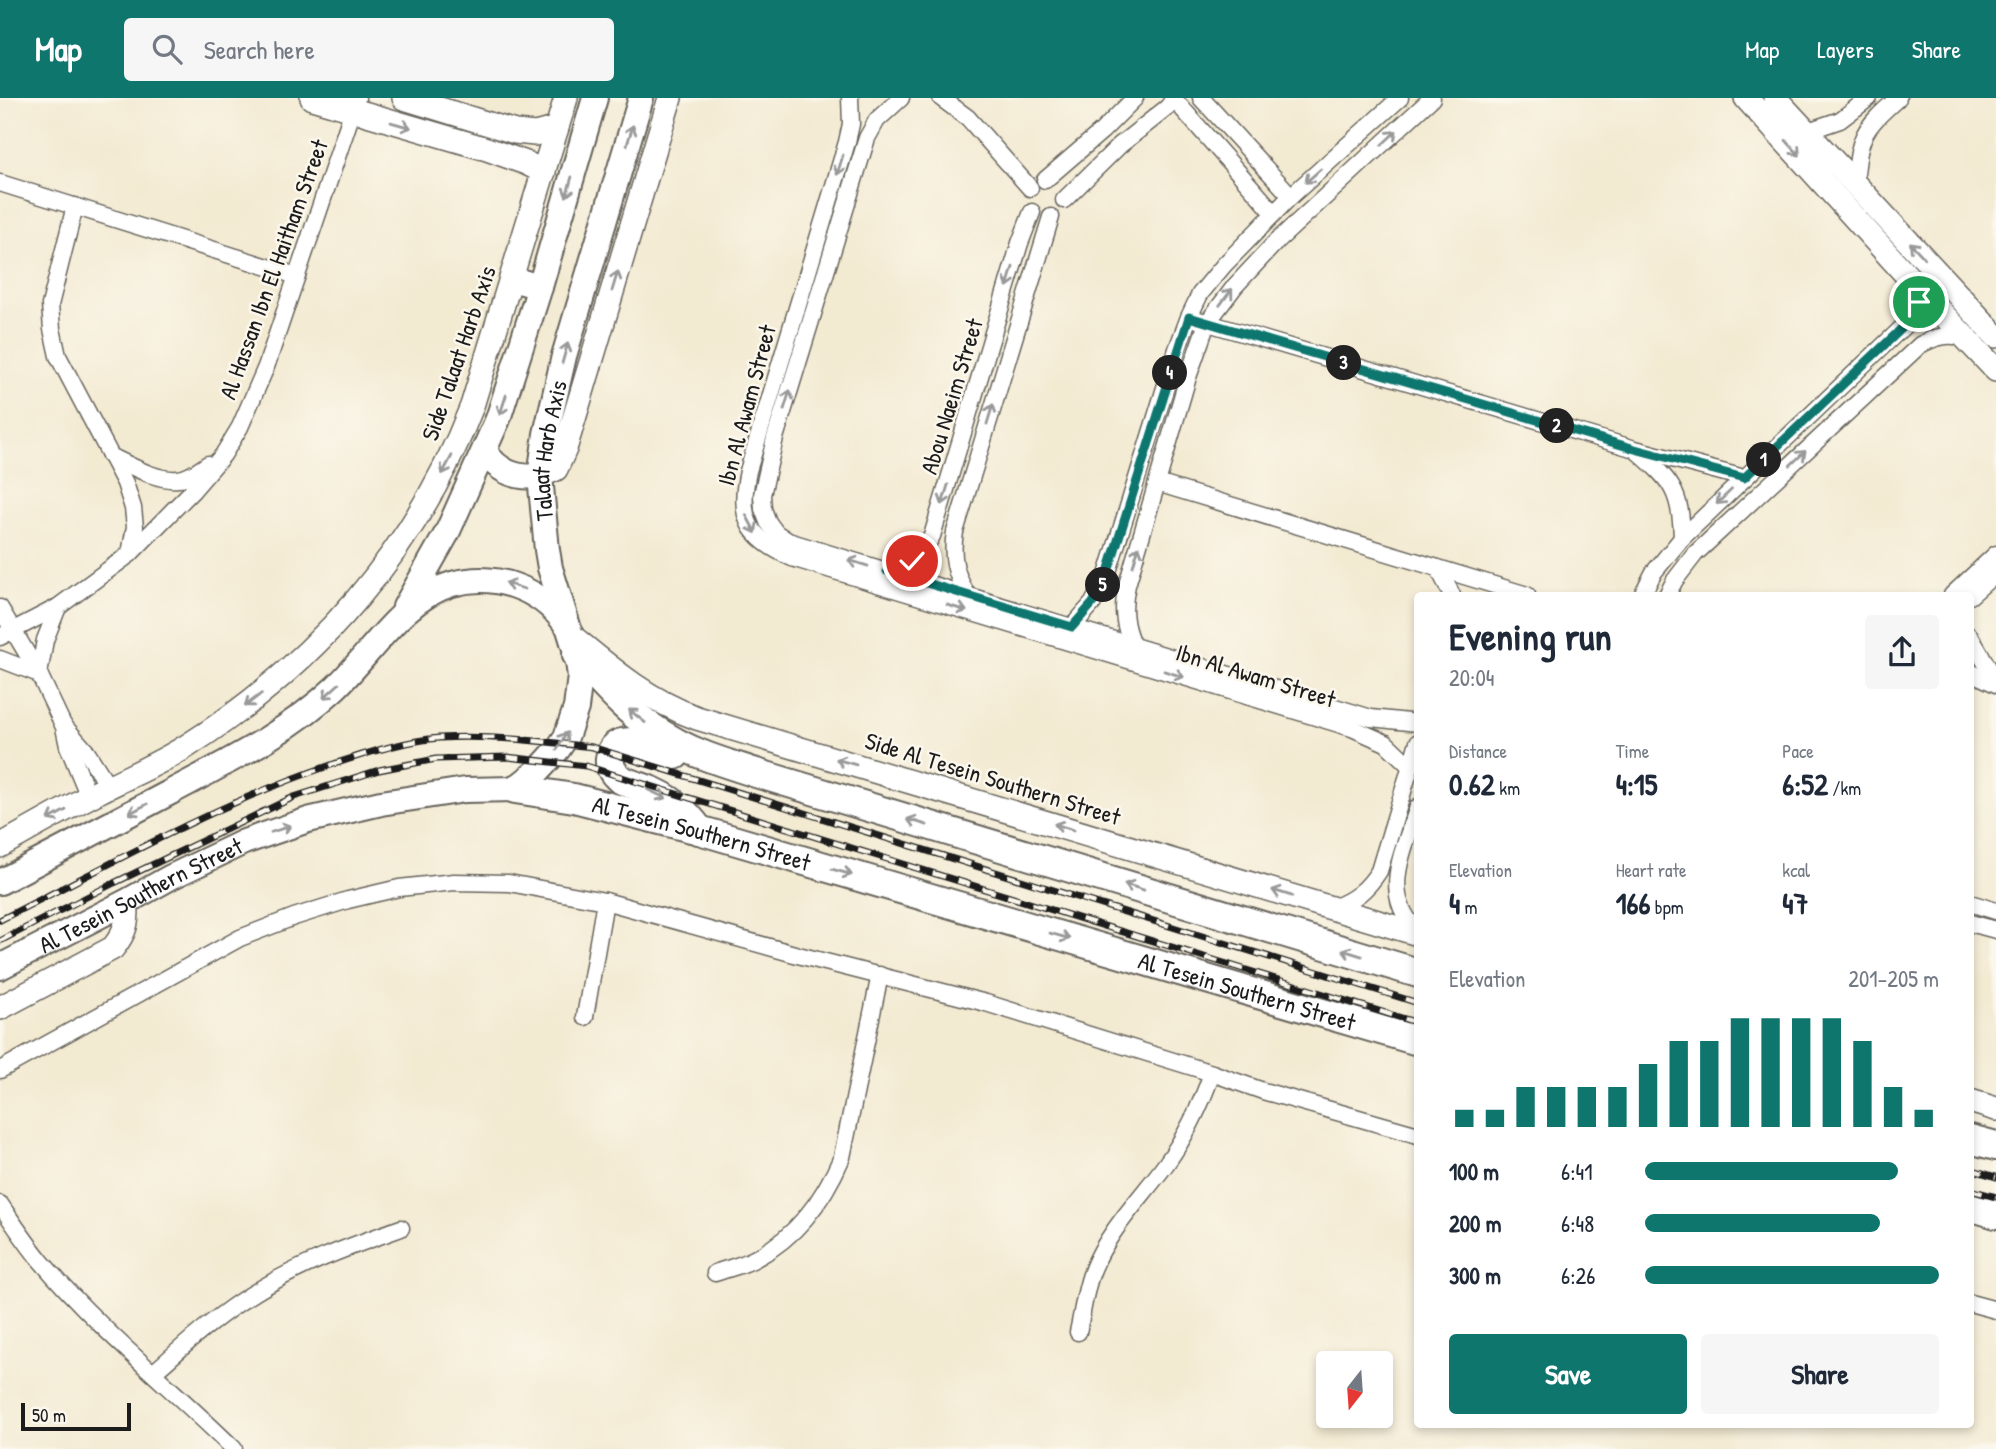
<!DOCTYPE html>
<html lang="en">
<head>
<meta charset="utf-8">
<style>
  body { margin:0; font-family:"Patrick Hand",sans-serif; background:#f6f6f7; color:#1f2937; height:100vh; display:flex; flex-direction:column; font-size:26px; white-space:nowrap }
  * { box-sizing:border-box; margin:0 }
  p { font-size:23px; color:#747a83 }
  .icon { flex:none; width:38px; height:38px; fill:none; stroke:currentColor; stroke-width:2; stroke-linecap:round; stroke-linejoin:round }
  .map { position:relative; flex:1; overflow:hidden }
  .details { position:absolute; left:1414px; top:494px; width:560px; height:836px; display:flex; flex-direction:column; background:#fff; border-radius:7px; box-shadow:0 4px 10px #0003 }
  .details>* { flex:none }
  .needle { width:46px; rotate:197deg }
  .tools { position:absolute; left:1316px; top:1253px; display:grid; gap:14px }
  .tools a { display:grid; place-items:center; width:77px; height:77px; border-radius:7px; background:#fff; box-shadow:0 4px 10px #0003; font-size:35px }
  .scale { position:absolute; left:21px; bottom:18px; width:110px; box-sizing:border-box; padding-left:7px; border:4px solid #1c1c1c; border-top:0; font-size:19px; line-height:24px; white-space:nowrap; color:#1c1c1c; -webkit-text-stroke:5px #fbf7ec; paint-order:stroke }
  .pin { position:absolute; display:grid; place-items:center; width:60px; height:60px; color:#fff; margin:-30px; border:4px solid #fff; border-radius:50%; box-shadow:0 2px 7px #0007 }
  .km { position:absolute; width:35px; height:35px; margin:-18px; border-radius:50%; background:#222; color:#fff; font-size:19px; line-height:35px; text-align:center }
  .round { display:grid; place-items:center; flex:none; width:74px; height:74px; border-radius:7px; background:#f6f6f7 }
  .overview { display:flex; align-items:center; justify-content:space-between; height:119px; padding:0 35px }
  h1 { font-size:38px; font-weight:800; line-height:52px }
  .metrics { display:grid; grid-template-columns:repeat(3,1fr); gap:10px; height:119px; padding:7px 35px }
  .metrics div { display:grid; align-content:center }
  .metrics b { font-size:30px; font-weight:800 }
  .metrics small { font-size:19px; font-weight:400 }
  .metrics p { font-size:19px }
  .chart { height:196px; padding:14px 35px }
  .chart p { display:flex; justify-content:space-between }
  .chart svg { width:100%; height:126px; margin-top:7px; stroke:#0f766e; stroke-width:6 }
  .primary-button { display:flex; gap:14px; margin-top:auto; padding:14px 35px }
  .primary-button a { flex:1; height:80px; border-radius:7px; background:#0f766e; color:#fff; font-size:28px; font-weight:800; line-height:80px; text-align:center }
  .primary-button a+a { background:#f6f6f7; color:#1f2937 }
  ul { padding:0 35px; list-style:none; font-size:23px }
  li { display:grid; grid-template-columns:112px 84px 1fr; align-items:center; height:52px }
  li i { height:18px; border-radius:9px; background:#0f766e }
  header { display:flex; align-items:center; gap:42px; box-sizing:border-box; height:98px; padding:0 35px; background:#0f766e; color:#fff }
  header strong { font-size:33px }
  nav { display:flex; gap:38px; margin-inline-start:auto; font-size:24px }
  .search { width:490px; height:63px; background:#f6f6f7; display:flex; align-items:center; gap:18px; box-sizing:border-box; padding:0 24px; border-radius:7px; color:#747a83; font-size:26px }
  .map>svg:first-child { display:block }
</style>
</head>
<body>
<header>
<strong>Map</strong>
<div class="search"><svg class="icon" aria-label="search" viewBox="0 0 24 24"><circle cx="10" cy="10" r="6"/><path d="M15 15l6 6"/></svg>Search here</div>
<nav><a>Map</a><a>Layers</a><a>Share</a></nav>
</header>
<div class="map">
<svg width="1996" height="1351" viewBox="0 0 1996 1351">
  <rect width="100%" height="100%" fill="#fbf7ec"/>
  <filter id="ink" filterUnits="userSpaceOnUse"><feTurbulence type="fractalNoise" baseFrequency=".0143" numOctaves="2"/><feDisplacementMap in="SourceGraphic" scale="14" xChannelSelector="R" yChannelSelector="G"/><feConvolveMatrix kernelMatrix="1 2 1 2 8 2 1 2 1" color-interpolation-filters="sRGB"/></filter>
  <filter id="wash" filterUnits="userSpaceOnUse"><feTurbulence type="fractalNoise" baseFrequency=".00686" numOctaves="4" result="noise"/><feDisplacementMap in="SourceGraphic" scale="28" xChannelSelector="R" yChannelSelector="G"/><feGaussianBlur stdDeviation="1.57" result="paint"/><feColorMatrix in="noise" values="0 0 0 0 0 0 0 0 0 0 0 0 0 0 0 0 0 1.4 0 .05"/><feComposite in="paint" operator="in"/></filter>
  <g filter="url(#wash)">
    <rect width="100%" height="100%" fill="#f3ead2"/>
  </g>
  <g filter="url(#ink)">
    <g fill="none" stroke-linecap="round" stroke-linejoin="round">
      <defs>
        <g id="street">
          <path d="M850,0L851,26L847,44L748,373C738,420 747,439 792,460L1352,630L1386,645L1410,668"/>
          <path d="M901,0L877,22L867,40L775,340L762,397L763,411L768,424L776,435L788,443L801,447L1371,620L1418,625"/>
          <path d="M941,0L968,20L1030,90"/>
          <path d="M1173,0L1274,115"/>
          <path d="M1201,0L1291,98"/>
          <path d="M1805,34L1840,22L1869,0"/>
          <path d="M1045,82L1102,33L1135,0"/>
          <path d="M0,85L297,178"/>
          <path d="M1855,85C1860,36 1862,32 1898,0"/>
          <path d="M1064,102L1120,47L1168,9L1174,0"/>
          <path d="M75,108L50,207L52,231L58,258L125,385L133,410L135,429L130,456"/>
          <path d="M1198,222L1635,351L1744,380"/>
          <path d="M1637,353C1671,383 1681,392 1682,440"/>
          <path d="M110,358C130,367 156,383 178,381C189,380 199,372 208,366"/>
          <path d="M1157,385L1527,497"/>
          <path d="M1438,470L1452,497"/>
          <path d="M887,473C907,465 922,458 932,438L1020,145L1032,114"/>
          <path d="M1642,497L1654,474L1682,440L1905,227L1919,204L1920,192"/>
          <path d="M1667,497L1675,482L1695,456L1920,247C1935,239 1948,235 1965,240"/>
          <path d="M1952,497L1996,456"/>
          <path d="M968,498C955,477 951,458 955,434L1051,119"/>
          <path d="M1970,498L1996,475"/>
          <path d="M0,510L39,576L64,629L68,648L89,699"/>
          <path d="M1069,537L1072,529L1093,505L1107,477L1177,251L1189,219L1200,196L1224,167L1291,98L1400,0"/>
          <path d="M1970,538L1996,583"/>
          <path d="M0,539L58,509L130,456L192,393L223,357L240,329L266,269L357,0"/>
          <path d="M1133,548C1123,527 1122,509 1127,487L1188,279L1207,225L1235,188L1276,144L1432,0"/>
          <path d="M0,561L39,576L45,542L58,509"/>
          <path d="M1970,574L1996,586"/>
          <path d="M65,629L86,653L109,689"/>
          <path d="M1418,709C1404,753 1379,796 1418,833"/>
          <path d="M1970,805L1996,813"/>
          <path d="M1333,810C1354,802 1367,792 1379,773L1418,644"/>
          <path d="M1970,825L1996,832"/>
          <path d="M585,919L605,803"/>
          <path d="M0,972L240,840L294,819L348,802L399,790L454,784L509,785L605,803L798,857L986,905L1212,975L1263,993L1418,1037"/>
          <path d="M0,1106C13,1125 26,1145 41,1163C99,1232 170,1288 234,1351"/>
          <path d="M715,1175C729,1170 744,1167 756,1160C798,1138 824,1101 842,1059L880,877"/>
          <path d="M1970,1205L1996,1212"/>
          <path d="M1078,1234C1083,1213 1085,1190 1093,1171C1108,1133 1142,1099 1166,1066C1186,1038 1201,1007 1212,975"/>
          <path d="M153,1275C185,1247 217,1217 254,1195C300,1166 351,1148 401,1130"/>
        </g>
        <g id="secondary">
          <path d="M312,0L487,51L526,65L544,74"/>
          <path d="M404,0L515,34L535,36L557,30"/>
          <path d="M1746,0L1920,192L1996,272"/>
          <path d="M1775,0L1996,238"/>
          <path d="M540,378L556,371L565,351L670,0"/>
          <path d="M574,540C614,573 648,602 697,620L1418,836"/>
          <path d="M0,748C32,730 65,711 98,694C127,679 159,666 187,648C316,566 417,451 472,308L566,0"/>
          <path d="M0,910L113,850C125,835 129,823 126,804"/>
          <path d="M1970,1003L1996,1011"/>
        </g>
        <g id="primary">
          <path d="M512,181L540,189"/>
          <path d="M485,354C499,374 516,381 540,378"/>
          <path d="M405,509L447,435L498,321L540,189L595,0"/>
          <path d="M0,784C56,754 113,725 169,695C227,664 287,635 335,590C371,556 403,500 452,486C495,474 539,490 565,525"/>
          <path id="s1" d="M0,869L126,804L171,779L244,744L308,722L381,705L465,692L515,691L539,672L558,651L566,639L576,610L580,578L577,557L550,470L547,452L540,378L546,336L564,258L641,0"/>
        </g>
        <g id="highway">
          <path d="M577,557C606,590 635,623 675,644C700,658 729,666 756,675L1418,875"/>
          <path d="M675,657C658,653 613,628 610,661C609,669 614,676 619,680C627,686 640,688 649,692C671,700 686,714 699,732"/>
          <path id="s2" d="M515,691L574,700L699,732L1418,943"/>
          <path d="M1970,1041L1996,1048"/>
          <path d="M1970,1108L1996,1116"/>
        </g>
      </defs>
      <use href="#street" stroke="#67645c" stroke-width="19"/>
      <use href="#secondary" stroke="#67645c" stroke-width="26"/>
      <use href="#primary" stroke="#67645c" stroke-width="28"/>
      <use href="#highway" stroke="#67645c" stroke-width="32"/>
      <use href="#street" stroke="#fff" stroke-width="16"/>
      <use href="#secondary" stroke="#fff" stroke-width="23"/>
      <use href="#primary" stroke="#fff" stroke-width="24"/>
      <use href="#highway" stroke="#fff" stroke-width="28"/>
      <defs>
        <g id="rail">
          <path d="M0,822C108,768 215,706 331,667C365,656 402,643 439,640C490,637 540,643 592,649L1418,905"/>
          <path d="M0,843L114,785L294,699L379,672L436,661L507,659L586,668L1418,925"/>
          <path d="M1970,1071L1996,1079"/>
          <path d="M1970,1092L1996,1099"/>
        </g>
      </defs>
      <use href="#rail" stroke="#1c1c1c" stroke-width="7"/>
      <use href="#rail" stroke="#fbf7ec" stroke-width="4.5" stroke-dasharray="13" stroke-linecap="butt"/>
    </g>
    <defs><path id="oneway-shaft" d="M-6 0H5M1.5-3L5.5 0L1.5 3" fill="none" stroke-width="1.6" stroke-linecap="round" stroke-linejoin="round" transform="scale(1.75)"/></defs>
    <g stroke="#999">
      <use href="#oneway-shaft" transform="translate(401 27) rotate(16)"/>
      <use href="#oneway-shaft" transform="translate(630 37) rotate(-73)"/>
      <use href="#oneway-shaft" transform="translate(1389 40) rotate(-43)"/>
      <use href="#oneway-shaft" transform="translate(1793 50) rotate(48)"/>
      <use href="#oneway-shaft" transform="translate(840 67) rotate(107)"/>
      <use href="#oneway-shaft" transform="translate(1313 78) rotate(138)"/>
      <use href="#oneway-shaft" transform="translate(569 89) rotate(106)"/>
      <use href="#oneway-shaft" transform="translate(1917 152) rotate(-133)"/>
      <use href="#oneway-shaft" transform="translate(1010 179) rotate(107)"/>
      <use href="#oneway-shaft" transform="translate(615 183) rotate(-73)"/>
      <use href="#oneway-shaft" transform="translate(1226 199) rotate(-53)"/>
      <use href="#oneway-shaft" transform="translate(565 255) rotate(-74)"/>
      <use href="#oneway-shaft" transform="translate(787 302) rotate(-73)"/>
      <use href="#oneway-shaft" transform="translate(503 307) rotate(108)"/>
      <use href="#oneway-shaft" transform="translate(990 316) rotate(-73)"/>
      <use href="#oneway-shaft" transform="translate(1798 360) rotate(-43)"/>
      <use href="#oneway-shaft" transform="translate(447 367) rotate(118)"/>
      <use href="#oneway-shaft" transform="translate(945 397) rotate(107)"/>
      <use href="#oneway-shaft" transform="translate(1724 399) rotate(136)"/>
      <use href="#oneway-shaft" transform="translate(751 426) rotate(62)"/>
      <use href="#oneway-shaft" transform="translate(1136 458) rotate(-73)"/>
      <use href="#oneway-shaft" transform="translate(858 465) rotate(-163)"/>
      <use href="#oneway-shaft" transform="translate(515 488) rotate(-162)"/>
      <use href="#oneway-shaft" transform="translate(957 510) rotate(17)"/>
      <use href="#oneway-shaft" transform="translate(1174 576) rotate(17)"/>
      <use href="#oneway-shaft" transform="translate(331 593) rotate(138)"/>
      <use href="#oneway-shaft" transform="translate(253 602) rotate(143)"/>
      <use href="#oneway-shaft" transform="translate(637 618) rotate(-141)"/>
      <use href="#oneway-shaft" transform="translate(562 643) rotate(-60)"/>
      <use href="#oneway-shaft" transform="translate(846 664) rotate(-164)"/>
      <use href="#oneway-shaft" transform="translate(657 696) rotate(25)"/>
      <use href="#oneway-shaft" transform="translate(138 711) rotate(152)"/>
      <use href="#oneway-shaft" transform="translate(57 717) rotate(151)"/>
      <use href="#oneway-shaft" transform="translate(917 724) rotate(-163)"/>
      <use href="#oneway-shaft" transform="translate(1064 729) rotate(-163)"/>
      <use href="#oneway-shaft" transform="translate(281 731) rotate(-18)"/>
      <use href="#oneway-shaft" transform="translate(842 774) rotate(16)"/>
      <use href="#oneway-shaft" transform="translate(1134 789) rotate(-163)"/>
      <use href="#oneway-shaft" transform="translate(1282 795) rotate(-163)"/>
      <use href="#oneway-shaft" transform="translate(1060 838) rotate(16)"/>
      <use href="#oneway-shaft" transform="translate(1352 855) rotate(-163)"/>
    </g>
  </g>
  <g fill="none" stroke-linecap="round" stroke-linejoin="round" filter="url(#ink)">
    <defs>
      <path id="route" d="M912,463L887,473L1072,529L1093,505L1107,477L1189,219L1635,351L1744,380L1896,236L1905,227L1919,204"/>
    </defs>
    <use href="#route" stroke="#fff" stroke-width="14"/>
    <use href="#route" stroke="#0f766e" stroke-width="9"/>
  </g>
  <g text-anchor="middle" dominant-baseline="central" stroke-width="5" stroke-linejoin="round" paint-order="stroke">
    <g font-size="24" fill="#1c1c1c" stroke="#fbf7ec">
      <text transform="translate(273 171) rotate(-70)">Al Hassan Ibn El Haitham Street</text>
      <text transform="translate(458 255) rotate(-71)">Side Talaat Harb Axis</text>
      <text transform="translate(951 298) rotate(-73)">Abou Naeim Street</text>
      <text transform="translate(746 307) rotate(-75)">Ibn Al Awam Street</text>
      <text stroke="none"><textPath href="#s1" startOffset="919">Talaat Harb Axis</textPath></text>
      <text transform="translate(1256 577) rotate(17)">Ibn Al Awam Street</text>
      <text transform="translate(993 680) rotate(17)">Side Al Tesein Southern Street</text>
      <text stroke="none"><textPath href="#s2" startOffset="192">Al Tesein Southern Street</textPath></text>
      <text stroke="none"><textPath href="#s1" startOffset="158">Al Tesein Southern Street</textPath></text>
      <text stroke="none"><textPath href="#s2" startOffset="760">Al Tesein Southern Street</textPath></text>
    </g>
  </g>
</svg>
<div class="tools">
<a><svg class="needle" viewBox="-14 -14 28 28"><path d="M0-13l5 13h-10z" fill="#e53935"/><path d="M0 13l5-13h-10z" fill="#747a83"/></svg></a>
</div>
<div class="scale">50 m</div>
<div class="pin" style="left:1919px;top:204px;background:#1e9e55"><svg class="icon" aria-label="arrive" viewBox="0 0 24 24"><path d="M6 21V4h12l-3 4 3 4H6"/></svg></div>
<div class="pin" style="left:912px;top:463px;background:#d93025"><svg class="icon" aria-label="check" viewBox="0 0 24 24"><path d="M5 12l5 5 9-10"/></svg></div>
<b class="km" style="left:1764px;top:362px">1</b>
<b class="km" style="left:1557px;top:328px">2</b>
<b class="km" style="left:1344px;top:265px">3</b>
<b class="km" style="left:1170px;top:275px">4</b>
<b class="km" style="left:1103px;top:487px">5</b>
<section class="details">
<div class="overview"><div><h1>Evening run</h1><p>20:04</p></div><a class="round"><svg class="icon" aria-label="share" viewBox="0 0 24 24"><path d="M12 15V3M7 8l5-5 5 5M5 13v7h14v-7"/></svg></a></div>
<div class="metrics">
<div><p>Distance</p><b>0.62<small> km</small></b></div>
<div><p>Time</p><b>4:15</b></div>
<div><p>Pace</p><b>6:52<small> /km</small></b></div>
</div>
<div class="metrics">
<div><p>Elevation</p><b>4<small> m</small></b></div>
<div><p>Heart rate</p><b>166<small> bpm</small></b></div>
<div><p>kcal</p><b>47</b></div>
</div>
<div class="chart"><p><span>Elevation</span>201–205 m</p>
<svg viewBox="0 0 160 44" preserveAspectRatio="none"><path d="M5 44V38M15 44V38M25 44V30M35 44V30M45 44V30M55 44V30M65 44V22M75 44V14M85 44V14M95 44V6M105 44V6M115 44V6M125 44V6M135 44V14M145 44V30M155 44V38"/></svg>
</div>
<ul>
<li><b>100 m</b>6:41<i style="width:86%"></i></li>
<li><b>200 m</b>6:48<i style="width:80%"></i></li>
<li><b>300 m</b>6:26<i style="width:100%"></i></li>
</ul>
<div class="primary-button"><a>Save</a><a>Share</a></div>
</section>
</div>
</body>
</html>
